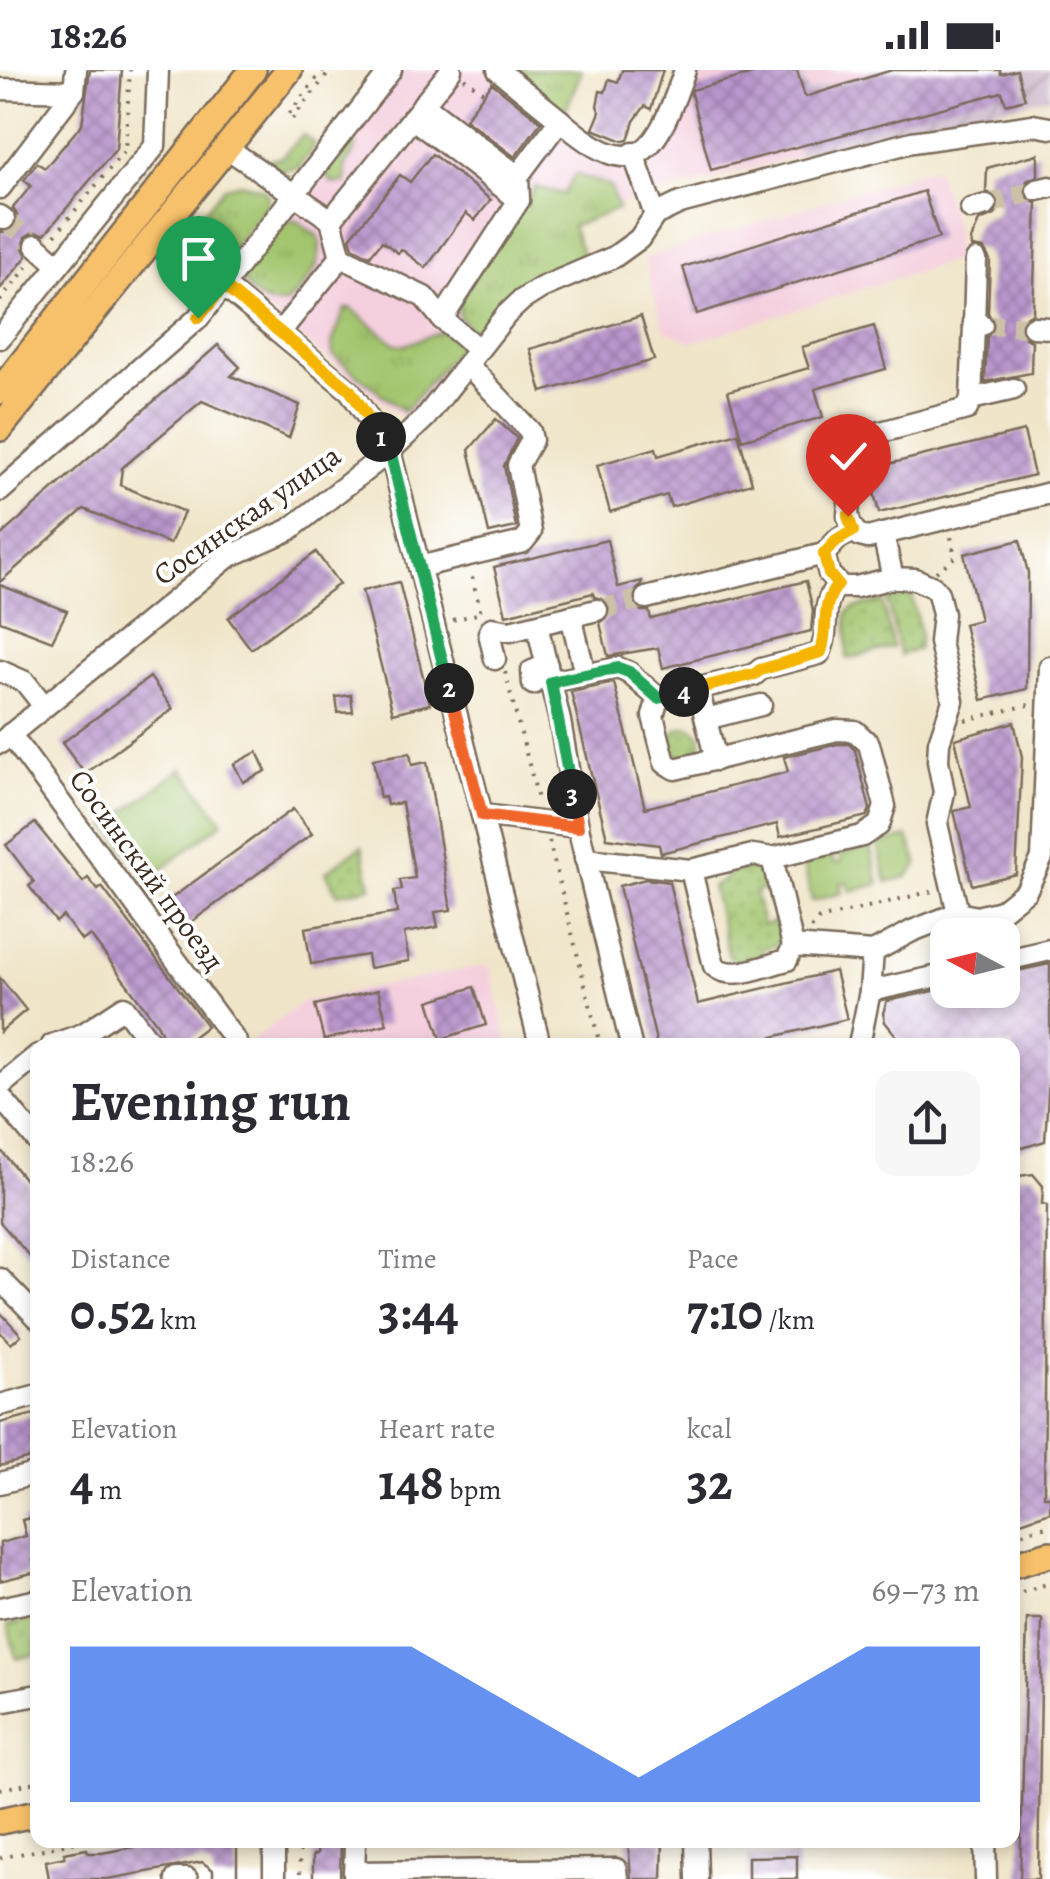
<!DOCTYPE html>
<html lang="en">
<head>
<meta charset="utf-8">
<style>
  body { margin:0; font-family:Alegreya,serif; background:#f7f7f7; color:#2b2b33; height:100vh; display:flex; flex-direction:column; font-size:38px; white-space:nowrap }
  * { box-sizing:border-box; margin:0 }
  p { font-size:32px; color:#7c7c81 }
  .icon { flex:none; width:55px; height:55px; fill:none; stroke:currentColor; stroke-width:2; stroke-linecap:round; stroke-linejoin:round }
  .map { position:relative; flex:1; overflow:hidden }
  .panel { position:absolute; left:30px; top:968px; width:990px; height:810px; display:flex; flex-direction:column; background:#fff; border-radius:20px; box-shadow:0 5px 15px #0003 }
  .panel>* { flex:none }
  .needle { width:65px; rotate:277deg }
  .tools { position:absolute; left:930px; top:848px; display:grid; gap:20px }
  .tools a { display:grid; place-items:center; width:90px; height:90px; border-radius:20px; background:#fff; box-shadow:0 5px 15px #0003; font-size:50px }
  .pin { position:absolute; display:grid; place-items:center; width:85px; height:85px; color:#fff; margin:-102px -42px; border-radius:50% 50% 50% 0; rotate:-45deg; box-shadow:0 0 10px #0007 }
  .pin .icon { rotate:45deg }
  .km { position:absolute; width:50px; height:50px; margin:-25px; border-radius:50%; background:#222; color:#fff; font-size:28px; line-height:50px; text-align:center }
  .round { display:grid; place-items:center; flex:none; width:105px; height:105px; border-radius:20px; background:#f7f7f7 }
  .head { display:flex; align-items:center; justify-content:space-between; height:170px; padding:0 40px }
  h1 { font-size:55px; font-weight:700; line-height:75px }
  .stats { display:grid; grid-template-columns:repeat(3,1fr); gap:15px; height:170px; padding:10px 40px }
  .stats div { display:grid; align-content:center }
  .stats b { font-size:50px; font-weight:700 }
  .stats small { font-size:28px; font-weight:400 }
  .stats p { font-size:28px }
  .chart { height:280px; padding:20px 40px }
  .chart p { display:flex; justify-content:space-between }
  .chart svg { width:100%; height:180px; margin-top:10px; fill:#2563eb; opacity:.7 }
  .status { display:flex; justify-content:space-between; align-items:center; height:70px; padding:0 50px; background:#fff; direction:ltr }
  .status svg { height:28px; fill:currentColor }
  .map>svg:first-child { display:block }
</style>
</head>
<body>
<div class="status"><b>18:26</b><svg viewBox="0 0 49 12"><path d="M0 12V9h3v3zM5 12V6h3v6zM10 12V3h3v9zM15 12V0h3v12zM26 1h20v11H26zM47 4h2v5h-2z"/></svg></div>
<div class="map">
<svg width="1050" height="1809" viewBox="0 0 1050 1809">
  <defs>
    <pattern id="industrial-furrows" width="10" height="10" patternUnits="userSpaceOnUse" patternTransform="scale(2.5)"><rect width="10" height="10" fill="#d0bdce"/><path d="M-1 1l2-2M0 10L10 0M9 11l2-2" fill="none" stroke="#aa9aa7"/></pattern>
    <pattern id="grass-tufts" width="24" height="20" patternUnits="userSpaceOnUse" patternTransform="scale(2.5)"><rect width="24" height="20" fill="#a3c56e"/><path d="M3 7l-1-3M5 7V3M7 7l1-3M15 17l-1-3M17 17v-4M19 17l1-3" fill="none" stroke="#8da95f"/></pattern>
    <pattern id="park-dots" width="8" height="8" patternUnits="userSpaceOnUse" patternTransform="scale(2.5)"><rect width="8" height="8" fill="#a3c56e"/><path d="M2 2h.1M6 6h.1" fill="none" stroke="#8da95f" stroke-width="1.8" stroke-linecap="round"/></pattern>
    <pattern id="building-cross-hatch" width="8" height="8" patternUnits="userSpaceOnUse" patternTransform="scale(2.5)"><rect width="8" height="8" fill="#ba96cd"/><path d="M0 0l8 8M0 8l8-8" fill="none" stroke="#987ba6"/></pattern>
  </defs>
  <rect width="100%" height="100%" fill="#fff"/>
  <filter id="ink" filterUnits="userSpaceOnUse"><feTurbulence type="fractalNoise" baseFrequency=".01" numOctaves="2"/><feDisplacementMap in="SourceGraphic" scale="20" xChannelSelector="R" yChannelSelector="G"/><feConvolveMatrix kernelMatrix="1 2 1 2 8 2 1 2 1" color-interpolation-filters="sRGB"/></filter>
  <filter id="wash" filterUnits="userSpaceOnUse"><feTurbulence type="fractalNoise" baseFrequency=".0048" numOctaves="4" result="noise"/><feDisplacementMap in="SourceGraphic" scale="40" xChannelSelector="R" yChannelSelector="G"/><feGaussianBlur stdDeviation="2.25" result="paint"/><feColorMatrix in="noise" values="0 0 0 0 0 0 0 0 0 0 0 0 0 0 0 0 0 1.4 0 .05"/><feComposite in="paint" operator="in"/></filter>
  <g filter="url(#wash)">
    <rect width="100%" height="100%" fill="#f0e5c9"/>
    <g fill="#f4cfde">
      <path d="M399,0H509L625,96L659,87L693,0H776L800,86L572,147L405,350L235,215Z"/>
      <path d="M800,0H876L808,21Z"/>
      <path d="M936,97L955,157V190L693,272L664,260L644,188Z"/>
      <path d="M489,895L509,975H246L304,931Z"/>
    </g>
    <path fill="url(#industrial-furrows)" d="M776,0H800L808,21L876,0H1050V27L800,86Z"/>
    <g fill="url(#grass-tufts)" stroke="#6f7846" stroke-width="2.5">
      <path d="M515,0H582L565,42Z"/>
      <path d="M303,65L315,74L299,97L284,100L270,94L269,89L281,87Z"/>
      <path d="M346,68L357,76L345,96L346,113H332L323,100Z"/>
      <path d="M575,104L610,116L618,139L572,156L583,186L519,220L502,235L495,248L472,261L458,245L460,228L535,117L564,124Z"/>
      <path d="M241,113L263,119L268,126L267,135L224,188L218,191L209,189L193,176L191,158L224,117Z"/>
      <path d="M288,151H297L319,167C321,184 319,197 307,211C301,219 294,229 285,233C270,239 243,223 244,206C246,191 277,158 288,151Z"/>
      <path d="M350,238L394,273L403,276L442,261L456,272V281L404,342L333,285L332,273L345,239Z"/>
    </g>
    <g fill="url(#park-dots)" stroke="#6f7846" stroke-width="2.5">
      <path d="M911,524L920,562L918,579L900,585L887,530Z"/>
      <path d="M882,531L893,577L847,589V543L853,538Z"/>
      <circle cx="686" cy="672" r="15"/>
      <path d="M362,776L371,817L337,824L326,802Z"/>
      <path d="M749,798C763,798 767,805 771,817L755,822L763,855L779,851L781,868L774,876L764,878L759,887L736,891L729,887L712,816L724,810L729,803Z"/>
      <path d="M37,1548V1584L16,1589L8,1555Z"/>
    </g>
    <g fill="#a3c56e" stroke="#6f7846" stroke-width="2.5">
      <path d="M182,698L223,752L148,810L107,756Z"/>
      <path d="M908,767L918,794L907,807L887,812L878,774Z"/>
      <path d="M870,776L879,814L850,821L847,812L840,814L842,823L812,831L803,793L832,786L835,794L842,792L840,784Z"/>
    </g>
    <g id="blocks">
      <g fill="url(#building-cross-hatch)">
        <path d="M90,0H122L116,79L45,164L33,162L25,167L23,178L27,186L0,219V162H8L15,156L17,145L13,138L31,116L24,110L37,93L45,98L82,54Z"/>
        <path d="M622,0H663L651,39L645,36L634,51L628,70L623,71L593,59L600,42L597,36L600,21L605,22L609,9L618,12Z"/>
        <path d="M767,0H797L805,27L892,0H1000L1001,4L1017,0L1025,29L1006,34L1002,22L711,100L691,24L692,20Z"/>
        <path d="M492,13L541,52L515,87L465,49Z"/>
        <path d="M432,84L491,130L475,150L466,143L426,198L401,179L398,183L382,171L370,186L353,177L350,168L400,105L410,112Z"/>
        <path d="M1038,84V106L1027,111L1024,122L1028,130L1037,133L1033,243L1022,249L1019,257L1025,268L1032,271L1031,303L985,312L987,267L996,256L988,243L990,190L984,179L972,177L971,170L979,151L995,145L999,138L996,126L986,122L987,98Z"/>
        <path d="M924,121L939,168L697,244L683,197Z"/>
        <path d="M641,246L654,290L542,322L530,279Z"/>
        <path d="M874,256L886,299L815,319L823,347L742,370L728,321L809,298L802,277Z"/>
        <path d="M218,275L240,297L231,306L300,335L289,368L202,331L122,398L120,415L184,442L170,474L84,439L0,512V466Z"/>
        <path d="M496,349L517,368L504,396L516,457L489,463L469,380Z"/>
        <path d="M1024,361L1034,405L879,443L868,399Z"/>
        <path d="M738,363L752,413L671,437L667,425L610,442L597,395L656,378L658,386Z"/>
        <path d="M607,470L618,517L642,511V515L633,523V532L641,541H649L651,549L806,511L813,540L811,561L663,598L658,578L608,586L600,553L610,545V536L606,530L594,527L593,523L506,545L494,497Z"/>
        <path d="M1020,470L1028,503L1027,619L982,630L964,554L980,550L964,484Z"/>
        <path d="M316,482L339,514L251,579L228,548Z"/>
        <path d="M399,512L430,634L393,643L362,521Z"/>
        <path d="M0,515L67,541L52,571L0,551Z"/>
        <path d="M150,607L173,639L85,704L62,673Z"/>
        <path d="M614,613L645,738L788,702L784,687L838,674H849L855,680L870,739L867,746L780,767L777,754L661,783L659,775L607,768L571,622Z"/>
        <path d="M351,625L353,642L338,643L336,627Z"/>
        <path d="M1014,652L1022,687L1016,804L972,815L954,741L971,737L955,669Z"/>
        <path d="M257,682L266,701L243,712L234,694Z"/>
        <path d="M410,683L412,695L427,692L451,840L435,842L438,857L404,863L409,891L369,898L367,885L311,894L305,858L397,843L394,821L402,820L400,810L415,808L402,733L387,735L385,727L380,728L373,689Z"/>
        <path d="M293,739L312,764L187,855L169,830Z"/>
        <path d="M35,753L83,812L88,808L98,820L102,817L207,956L182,975H166L158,955L90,865L82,871L63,846L56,852L29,816L34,812L6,775Z"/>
        <path d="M646,809L669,812L698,934L835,901L847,949L740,975H657L619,816Z"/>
        <path d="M1050,894V993L1045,1071L1012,1081V975H904L885,952L883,943L887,931L948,918L1002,920V904Z"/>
        <path d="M0,908L26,940L0,962Z"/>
        <path d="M474,917L486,955L441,969L429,931Z"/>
        <path d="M378,920L387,954L324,970L315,935Z"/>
        <path d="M0,1079L38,1126V1196L0,1152Z"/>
        <path d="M1033,1104L1043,1116L1042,1134L1047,1135L1044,1426H1050V1442L1012,1455V1107Z"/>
        <path d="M0,1242L21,1265L11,1274L0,1262Z"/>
        <path d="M38,1343V1386L0,1396V1353Z"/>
        <path d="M38,1446V1490H33L36,1502L0,1511V1473L26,1466L22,1450Z"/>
        <path d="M1027,1549H1042L1038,1809H1020Z"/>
        <path d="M172,1770H219L228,1776H237V1809H213V1800L202,1792L108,1809H49L46,1791L65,1787L64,1783L87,1779L88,1783H102Z"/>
        <path d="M318,1770H341L340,1809H313V1785L317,1784Z"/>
        <path d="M628,1770H663L662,1809H631Z"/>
        <path d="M797,1786V1809H748V1787Z"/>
      </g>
    </g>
  </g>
  <g filter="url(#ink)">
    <use href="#blocks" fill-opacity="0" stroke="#7a6b5a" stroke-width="2.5"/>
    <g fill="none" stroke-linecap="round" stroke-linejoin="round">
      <g stroke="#ccc0a7" stroke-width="20" stroke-dasharray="20 10" stroke-linecap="butt">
        <path d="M986,135L1037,120"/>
        <path d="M4,149L36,175"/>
        <path d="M982,255L1033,257"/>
        <path d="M597,540L646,528"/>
      </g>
      <defs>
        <g id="minor">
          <path d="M0,19L74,21"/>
          <path d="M423,34L518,106"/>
          <path d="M412,48L519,130"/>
          <path d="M560,50C639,120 657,80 685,0"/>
          <path d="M227,78L331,150L341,187L424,227L442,249L478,279"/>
          <path d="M633,83L655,145"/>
          <path d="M0,118L74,21L76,0"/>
          <path d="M1037,120L1050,117"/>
          <path d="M971,139L986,135"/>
          <path d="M0,146L4,149"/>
          <path d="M331,150L451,0"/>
          <path d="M160,163L350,321L390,381L540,975"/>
          <path d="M36,175L58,195"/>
          <path d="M976,190L974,255H982"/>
          <path d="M442,249L519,130L518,106L560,50L498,0"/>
          <path d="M1033,257L1050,258"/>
          <path d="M280,262L341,187"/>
          <path d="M0,268L155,76L158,0"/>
          <path d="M971,329L1014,319"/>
          <path d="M0,421L199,247L391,0"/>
          <path d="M883,464L868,468L860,466L851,457L848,446L852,387L860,373L870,365L967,339L971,329L974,255"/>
          <path d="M824,484L829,504L842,517H856L893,508"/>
          <path d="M419,497L523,472L531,462L518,395L532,370L530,361L467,294"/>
          <path d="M646,528L824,484L839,468L853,461"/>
          <path d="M571,546L585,604"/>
          <path d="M537,555L560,651L578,757L631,975"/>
          <path d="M495,589L489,563L492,558L510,561L597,540"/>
          <path d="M0,601L25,612L44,636"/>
          <path d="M551,612L618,598L629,603L658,628"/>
          <path d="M533,614L532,601L547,595"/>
          <path d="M698,618L716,690"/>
          <path d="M706,649L761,635"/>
          <path d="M10,664L236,972L232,975"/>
          <path d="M0,673L228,487L289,460L390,381L425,348L506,245L522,230L541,218L614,187L639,169L655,145L680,133L912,72L1033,55L1050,58"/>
          <path d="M482,745L578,757"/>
          <path d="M772,788L793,876L873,882L912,861L958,843L977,847L1001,841L1026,821L1042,788L1050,597"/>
          <path d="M585,789L691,800L714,896C731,912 766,895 787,890L793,876"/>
          <path d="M691,800L753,785L772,788L862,766L879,755L885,736L869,674L855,661L837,660L675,699L665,693L653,646L658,628L754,605L761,599L819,584C832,562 818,534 838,515"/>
          <path d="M958,843L937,754L944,722L938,691L939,672L953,631L940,572L943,544L938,523L933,517L915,509L893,508L883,464L1050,423"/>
          <path d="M1002,891L1050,880"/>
          <path d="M870,921L948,904"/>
          <path d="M52,975L83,964L124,937L152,975"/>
          <path d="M859,975L870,921L873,882"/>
          <path d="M0,1016L38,985"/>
          <path d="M0,1026L38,1072"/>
          <path d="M0,1209L38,1248"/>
          <path d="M0,1335L38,1325"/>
          <path d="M0,1413L38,1403"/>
          <path d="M0,1538L38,1530"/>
          <path d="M0,1632L38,1625"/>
          <path d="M274,1770V1809"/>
          <path d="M696,1770L697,1809"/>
          <path d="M985,1770L986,1809"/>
          <path d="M354,1802L616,1799L617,1809"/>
          <path d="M176,1809H187"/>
          <path d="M354,1809L355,1770"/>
        </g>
        <g id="major">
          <path d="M0,321L253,0"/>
          <path d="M0,358L289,0"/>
          <path d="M1012,1495L1050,1484"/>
          <path d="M0,1751L38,1743"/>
        </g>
      </defs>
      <use href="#minor" stroke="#7a6b5a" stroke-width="25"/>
      <use href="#major" stroke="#7a6b5a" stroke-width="30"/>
      <g stroke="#7a6b5a" stroke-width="4" stroke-dasharray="2.5 8" stroke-linecap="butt">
        <path d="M323,0L288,45L292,49L327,5L333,9"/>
        <path d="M329,2L330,0"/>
        <path d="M464,8L483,22"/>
        <path d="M55,165L125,80L130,0"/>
        <path d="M0,231L29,195"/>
        <path d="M936,502L955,487L951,467"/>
        <path d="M453,550L481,543L471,503"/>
        <path d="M505,602L539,733"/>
        <path d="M965,650L1029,635"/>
        <path d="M549,771L600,975"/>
        <path d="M811,859L819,849L933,821"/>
        <path d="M1012,1466L1050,1455"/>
        <path d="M1012,1525L1050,1513"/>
        <path d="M0,1719L38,1712"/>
        <path d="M299,1770L300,1809"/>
        <path d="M0,1788L87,1770"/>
      </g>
      <use href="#minor" stroke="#fff" stroke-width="20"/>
      <use href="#major" stroke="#f7c06b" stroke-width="25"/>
    </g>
  </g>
  <g fill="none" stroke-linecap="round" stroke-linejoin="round" filter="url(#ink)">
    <defs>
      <path id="split-1" d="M198,248L224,216L350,320L381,367"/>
      <path id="split-2" d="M381,367L390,381L449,618"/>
      <path id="split-3" d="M449,618L482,745L578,757L572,724"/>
      <path id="split-4" d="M572,724L551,612L618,598L629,602L658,628L684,622"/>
      <path id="split-5" d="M684,622L755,604L760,600L821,582C829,559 820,533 838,515L829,504L824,484L836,471L853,461L848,446"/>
    </defs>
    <use href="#split-1" stroke="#fff" stroke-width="20"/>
    <use href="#split-2" stroke="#fff" stroke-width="20"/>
    <use href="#split-3" stroke="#fff" stroke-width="20"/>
    <use href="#split-4" stroke="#fff" stroke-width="20"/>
    <use href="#split-5" stroke="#fff" stroke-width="20"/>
    <use href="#split-1" stroke="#f5b400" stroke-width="12"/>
    <use href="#split-2" stroke="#22a559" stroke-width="12"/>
    <use href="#split-3" stroke="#f0652b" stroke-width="12"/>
    <use href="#split-4" stroke="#22a559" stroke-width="12"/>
    <use href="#split-5" stroke="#f5b400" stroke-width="12"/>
  </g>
  <g text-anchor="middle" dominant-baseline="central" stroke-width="8" stroke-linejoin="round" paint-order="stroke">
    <g font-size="30" fill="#3b2a1e" stroke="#fff">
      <text transform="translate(247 445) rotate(-35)">Сосинская улица</text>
      <text transform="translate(147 800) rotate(54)">Сосинский проезд</text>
    </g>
  </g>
</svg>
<div class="tools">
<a><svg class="needle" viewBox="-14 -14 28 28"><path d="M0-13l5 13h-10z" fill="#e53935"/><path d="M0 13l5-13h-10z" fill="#7c7c81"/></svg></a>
</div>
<div class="pin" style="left:198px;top:248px;background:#1e9e55"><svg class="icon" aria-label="arrive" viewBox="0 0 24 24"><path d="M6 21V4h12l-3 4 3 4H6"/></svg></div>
<div class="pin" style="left:848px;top:446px;background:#d93025"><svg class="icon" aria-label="check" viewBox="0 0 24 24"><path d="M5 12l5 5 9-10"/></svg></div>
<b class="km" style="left:381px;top:367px">1</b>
<b class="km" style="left:449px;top:618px">2</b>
<b class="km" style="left:572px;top:724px">3</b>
<b class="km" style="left:684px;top:622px">4</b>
<section class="panel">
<div class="head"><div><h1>Evening run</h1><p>18:26</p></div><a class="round"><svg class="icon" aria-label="share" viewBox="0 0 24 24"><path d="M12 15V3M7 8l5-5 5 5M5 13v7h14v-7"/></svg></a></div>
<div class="stats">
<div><p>Distance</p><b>0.52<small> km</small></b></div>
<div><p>Time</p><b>3:44</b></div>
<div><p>Pace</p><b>7:10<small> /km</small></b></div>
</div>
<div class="stats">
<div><p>Elevation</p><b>4<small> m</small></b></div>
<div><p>Heart rate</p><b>148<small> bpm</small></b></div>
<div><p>kcal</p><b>32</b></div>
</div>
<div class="chart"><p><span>Elevation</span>69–73 m</p>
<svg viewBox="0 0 160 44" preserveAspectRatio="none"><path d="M0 44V6L10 6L20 6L30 6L40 6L50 6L60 6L70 14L80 22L90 30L100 38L110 30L120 22L130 14L140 6L150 6L160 6V44z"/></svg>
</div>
</section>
</div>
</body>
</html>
